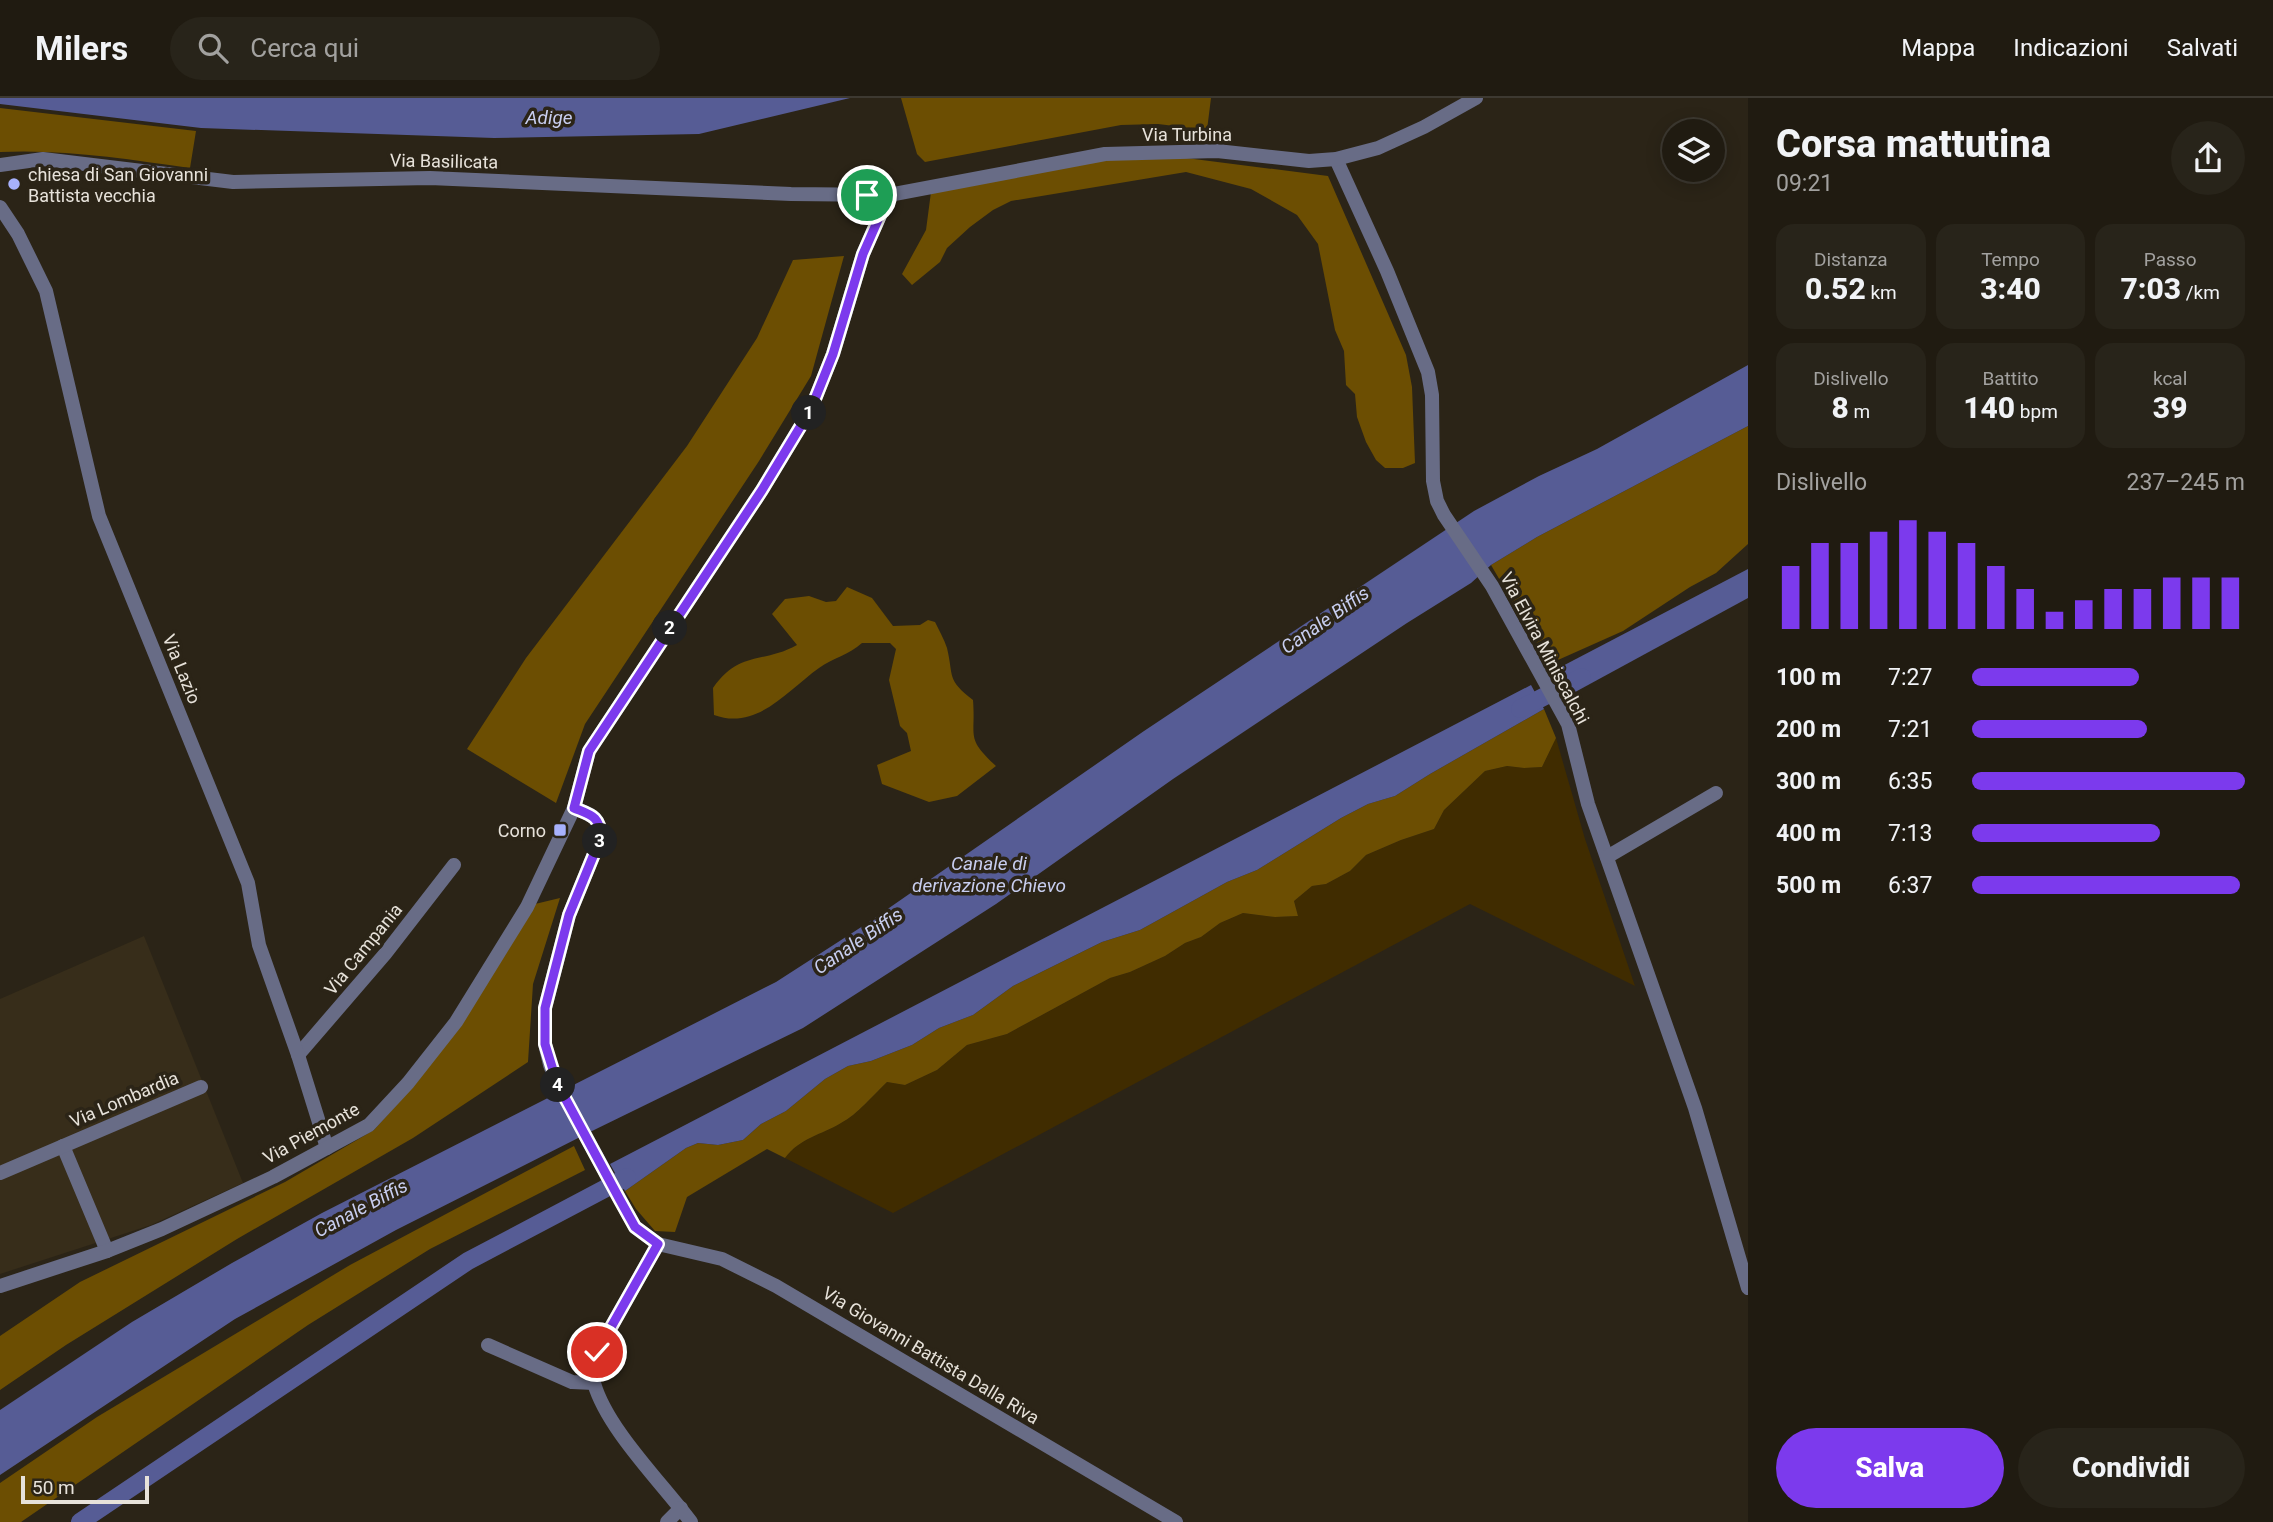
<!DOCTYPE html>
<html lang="it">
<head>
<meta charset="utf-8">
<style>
  body { margin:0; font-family:Roboto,sans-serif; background:#28241a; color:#f1f3f6; height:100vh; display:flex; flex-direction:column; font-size:26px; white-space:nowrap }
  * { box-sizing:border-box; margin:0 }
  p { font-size:23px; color:#a2a19f }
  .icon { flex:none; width:38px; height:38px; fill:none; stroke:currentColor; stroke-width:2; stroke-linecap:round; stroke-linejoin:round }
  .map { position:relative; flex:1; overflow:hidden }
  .sheet { display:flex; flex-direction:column; background:#201b11; width:525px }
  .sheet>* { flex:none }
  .buttons { position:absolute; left:1662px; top:21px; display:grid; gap:14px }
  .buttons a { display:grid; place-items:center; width:63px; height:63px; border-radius:50%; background:#201b11; box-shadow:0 4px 18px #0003,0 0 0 2px #3d3931; font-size:35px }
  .scale { position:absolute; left:21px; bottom:18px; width:128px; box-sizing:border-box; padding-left:7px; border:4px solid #e7e2da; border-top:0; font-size:19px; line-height:24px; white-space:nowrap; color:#e7e2da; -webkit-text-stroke:5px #2b2417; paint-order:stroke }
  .pin { position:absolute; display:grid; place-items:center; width:60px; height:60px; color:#fff; margin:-30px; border:4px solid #fff; border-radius:50%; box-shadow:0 2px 7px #0007 }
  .km { position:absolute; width:35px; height:35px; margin:-18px; border-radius:50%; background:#222; color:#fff; font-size:19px; line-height:35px; text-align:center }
  .round { display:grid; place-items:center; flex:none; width:74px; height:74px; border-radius:37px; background:#28241a }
  .overview { display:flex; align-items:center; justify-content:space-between; height:119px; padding:0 28px }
  h1 { font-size:38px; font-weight:800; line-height:52px }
  .metrics { display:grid; grid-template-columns:repeat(3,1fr); gap:10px; height:119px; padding:7px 28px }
  .metrics div { display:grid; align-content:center; border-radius:18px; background:#28241a; text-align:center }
  .metrics b { font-size:30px; font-weight:800 }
  .metrics small { font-size:19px; font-weight:400 }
  .metrics p { font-size:19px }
  .chart { height:196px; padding:14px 28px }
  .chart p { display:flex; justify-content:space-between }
  .chart svg { width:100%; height:126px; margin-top:7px; stroke:#7c3aed; stroke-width:6 }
  .action { display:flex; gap:14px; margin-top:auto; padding:14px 28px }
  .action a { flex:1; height:80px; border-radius:42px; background:#7c3aed; color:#fff; font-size:28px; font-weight:800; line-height:80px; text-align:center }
  .action a+a { background:#28241a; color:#f1f3f6 }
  ul { padding:0 28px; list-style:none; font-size:23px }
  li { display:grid; grid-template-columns:112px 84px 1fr; align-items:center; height:52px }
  li i { height:18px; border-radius:9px; background:#7c3aed }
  header { display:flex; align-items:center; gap:42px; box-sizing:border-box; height:98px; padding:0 35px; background:#201b11; border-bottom:2px solid #3d3931 }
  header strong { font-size:33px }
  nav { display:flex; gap:38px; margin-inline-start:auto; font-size:24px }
  .search { width:490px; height:63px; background:#28241a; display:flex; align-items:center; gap:18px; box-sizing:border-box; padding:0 24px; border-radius:38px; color:#a2a19f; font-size:26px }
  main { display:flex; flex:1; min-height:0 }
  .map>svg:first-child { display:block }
</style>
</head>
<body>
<header>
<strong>Milers</strong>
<div class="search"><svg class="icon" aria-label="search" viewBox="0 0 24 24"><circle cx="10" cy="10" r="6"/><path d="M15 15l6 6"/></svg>Cerca qui</div>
<nav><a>Mappa</a><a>Indicazioni</a><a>Salvati</a></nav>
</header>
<main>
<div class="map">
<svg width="1748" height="1424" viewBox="0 0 1748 1424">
  <rect width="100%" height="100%" fill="#2b2417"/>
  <path fill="#372d1a" d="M144,838L243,1085L151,1127L0,1176V901Z"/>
  <path fill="#402c00" d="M1556,640L1585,741L1635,888L1470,806L893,1115L785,1060C800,1040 821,1037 841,1025C858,1016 873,997 887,984L905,987L937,972L967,947L1007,936L1110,880L1130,874L1165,858L1185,845L1201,839L1220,825L1243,815L1275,819L1298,818L1294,803L1312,788L1326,786L1350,773L1366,757L1401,742L1434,731L1444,712L1485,673L1507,668L1524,670L1542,669Z"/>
  <g fill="#6c4e02">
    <path d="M901,0H1211L1207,32L1158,26L1121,27L925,64L917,56Z"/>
    <path d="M0,10L196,33L190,70C127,61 64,51 0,54Z"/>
    <path d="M1155,56L1328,78L1406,257L1412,289L1415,365L1403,370H1385L1376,362L1366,344L1357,319L1355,296L1346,287L1344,253L1335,232L1318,146L1297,117L1251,91L1186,74L1011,103L993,112L970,129L947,150L940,164L912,187L902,176L926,132L931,94L1125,58Z"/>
    <path d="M844,158L811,278L759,363L585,626L556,705L467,651L526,560L687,348L757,240L793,162Z"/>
    <path d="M1748,328V446L1716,475L1690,489L1623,533L1549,566L1491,467L1537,439Z"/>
    <path d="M847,489L872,500L893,528L920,527L928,522L935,524C939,532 944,541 947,550C954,579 946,581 973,602C976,640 965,639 996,668L957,698L929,704L882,686L877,667L911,653L907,635L900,628L889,582L896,551L890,545H862C849,557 833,560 819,570C788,592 757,633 714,617L713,590C740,552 763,566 797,547L772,516L785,501L809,498L826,504L836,503Z"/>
    <path d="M1544,611L1556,640L1542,669L1524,670L1507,668L1485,673L1444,712L1434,731L1401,742L1366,757L1350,773L1326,786L1312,788L1294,803L1298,818L1275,819L1243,815L1220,825L1201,839L1185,845L1165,858L1130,874L1110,880L1007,936L967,947L937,972L905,987L887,984C873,997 858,1016 841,1025C821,1037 800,1040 785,1060L767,1051L687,1099L675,1134L655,1133L636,1111L625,1093L686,1050L698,1045L718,1047L743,1042L761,1026L786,1013L825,981L848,968L871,963L912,947L939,930L973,917L1013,888L1102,844L1140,832L1227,784L1257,772L1341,720L1368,706L1395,698L1430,676Z"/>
    <path d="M560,800L533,886L528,964L413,1040L237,1141L66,1247L0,1292V1238L80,1184L285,1084L374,1032L418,983L535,806Z"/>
    <path d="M574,1048L585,1072L430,1151L308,1227L21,1424H0V1385L97,1319L350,1167Z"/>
  </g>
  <g fill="#565c95">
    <path d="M0,0H850L699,36L494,40L201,30L0,6Z"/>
    <path d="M1748,267V328L1537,439L1491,467L1471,485L1407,525L1173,681L996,806L803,930L592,1033L396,1132L235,1221L0,1377V1312L132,1224L232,1165L322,1115L776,884L866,826L1144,633L1474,413L1539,378L1597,351Z"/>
    <path d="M1748,471V500L1566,599L1553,573Z"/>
    <path d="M1531,587L1544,611L1430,676L1395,698L1368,706L1341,720L1257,772L1227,784L1140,832L1102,844L1013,888L973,917L939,930L912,947L871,963L848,968L825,981L786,1013L761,1026L743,1042L718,1047L698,1045L686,1050L625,1093L610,1066Z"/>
  </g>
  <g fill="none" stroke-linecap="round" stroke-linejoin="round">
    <g stroke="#565c95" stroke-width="18">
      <path d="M1520,611L1582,579"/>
      <path d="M80,1424L468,1163L627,1079"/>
    </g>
    <g stroke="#686c86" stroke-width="14">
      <path d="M1336,61L1387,173L1428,274L1432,297L1433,383L1437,403L1444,417L1492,488L1568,626L1588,706L1695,1010L1748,1190"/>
      <path d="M574,710C591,717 600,718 601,739L569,817L545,910V946L550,967L557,985L635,1129L658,1146L722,1161L776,1188L1176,1424"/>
      <path d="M1607,759L1716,695"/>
      <path d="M298,957L385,856L454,767"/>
      <path d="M63,1048L107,1153"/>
      <path d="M0,1075L201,989"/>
      <path d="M658,1146L597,1254C593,1264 591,1274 594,1285C607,1331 662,1385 691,1424"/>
      <path d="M488,1247L572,1284L594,1285"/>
      <path d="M667,1424L681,1410"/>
    </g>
    <g stroke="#686c86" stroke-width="14">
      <path d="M0,67L43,61L233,84L430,80L791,96L889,97L1105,56L1217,53L1309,63L1336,61L1378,50L1424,29L1476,0"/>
      <path d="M0,109L18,136L46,193L99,418L248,785L259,847L298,957L327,1050"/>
      <path d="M0,1188L107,1153L162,1131L273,1079L369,1027L408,985L456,924L527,809L574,710L589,653L762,392L811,311L833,256L863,156L889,97"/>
    </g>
  </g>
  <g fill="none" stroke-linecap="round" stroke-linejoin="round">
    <defs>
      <path id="route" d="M597,1254L658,1146L635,1129L620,1102L557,985L545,946V910L569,817L601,739C600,718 591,717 574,710L589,653L762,392L811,311L833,256L863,156L889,97H867"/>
    </defs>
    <use href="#route" stroke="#fff" stroke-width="14"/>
    <use href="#route" stroke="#7c3aed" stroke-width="9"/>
  </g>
  <g fill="#a7b1fc" stroke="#2b2417" stroke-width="2.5">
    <circle cx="14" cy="86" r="7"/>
    <rect x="553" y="725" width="14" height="14" rx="3.5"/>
  </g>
  <g text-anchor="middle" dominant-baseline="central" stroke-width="7" stroke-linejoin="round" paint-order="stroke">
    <g font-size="18" fill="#e7e2da" stroke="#2b2417">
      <text x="1187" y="36">Via Turbina</text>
      <text transform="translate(444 63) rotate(1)">Via Basilicata</text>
      <text transform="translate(1545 550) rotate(62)">Via Elvira Miniscalchi</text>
      <text transform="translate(182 571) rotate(68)">Via Lazio</text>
      <text transform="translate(363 851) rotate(-51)">Via Campania</text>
      <text transform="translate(124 1001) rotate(-23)">Via Lombardia</text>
      <text transform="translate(311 1035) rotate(-29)">Via Piemonte</text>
      <text transform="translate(931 1257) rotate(31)">Via Giovanni Battista Dalla Riva</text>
    </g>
    <g font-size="18" fill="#e7e2da" stroke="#2b2417" text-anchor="start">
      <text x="28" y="76">chiesa di San Giovanni<tspan x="28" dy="21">Battista vecchia</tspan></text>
      <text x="546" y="732" text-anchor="end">Corno</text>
    </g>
    <g font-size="19" font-style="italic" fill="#c8cef0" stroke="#2b2417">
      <text x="549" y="19">Adige</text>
      <text transform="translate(1325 522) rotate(-35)">Canale Biffis</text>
      <text x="989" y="765">Canale di<tspan x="989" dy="22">derivazione Chievo</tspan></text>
      <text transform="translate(858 843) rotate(-34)">Canale Biffis</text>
      <text transform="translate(361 1110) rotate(-28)">Canale Biffis</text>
    </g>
  </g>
</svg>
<div class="buttons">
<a><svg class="icon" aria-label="layers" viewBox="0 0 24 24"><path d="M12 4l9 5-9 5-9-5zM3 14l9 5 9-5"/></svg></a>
</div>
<div class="scale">50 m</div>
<div class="pin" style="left:867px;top:97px;background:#1e9e55"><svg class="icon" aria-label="arrive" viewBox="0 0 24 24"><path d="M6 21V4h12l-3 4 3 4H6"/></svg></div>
<div class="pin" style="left:597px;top:1254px;background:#d93025"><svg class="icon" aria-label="check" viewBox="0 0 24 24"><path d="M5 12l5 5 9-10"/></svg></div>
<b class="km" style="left:809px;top:315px">1</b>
<b class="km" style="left:670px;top:530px">2</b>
<b class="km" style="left:600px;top:743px">3</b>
<b class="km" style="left:558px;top:987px">4</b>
</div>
<section class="sheet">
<div class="overview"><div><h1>Corsa mattutina</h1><p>09:21</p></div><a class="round"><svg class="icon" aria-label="share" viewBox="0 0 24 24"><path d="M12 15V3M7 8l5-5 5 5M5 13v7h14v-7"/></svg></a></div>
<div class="metrics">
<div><p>Distanza</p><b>0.52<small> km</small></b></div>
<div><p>Tempo</p><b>3:40</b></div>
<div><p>Passo</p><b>7:03<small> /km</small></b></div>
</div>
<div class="metrics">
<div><p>Dislivello</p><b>8<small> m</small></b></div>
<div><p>Battito</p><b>140<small> bpm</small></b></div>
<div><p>kcal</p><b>39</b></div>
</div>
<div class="chart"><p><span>Dislivello</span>237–245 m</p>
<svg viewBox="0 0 160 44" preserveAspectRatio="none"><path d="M5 44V22M15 44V14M25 44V14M35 44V10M45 44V6M55 44V10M65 44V14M75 44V22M85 44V30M95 44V38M105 44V34M115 44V30M125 44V30M135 44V26M145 44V26M155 44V26"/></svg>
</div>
<ul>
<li><b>100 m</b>7:27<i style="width:61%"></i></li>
<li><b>200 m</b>7:21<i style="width:64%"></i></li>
<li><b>300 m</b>6:35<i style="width:100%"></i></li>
<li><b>400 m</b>7:13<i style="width:69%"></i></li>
<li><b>500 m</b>6:37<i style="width:98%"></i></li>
</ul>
<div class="action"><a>Salva</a><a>Condividi</a></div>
</section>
</main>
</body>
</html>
